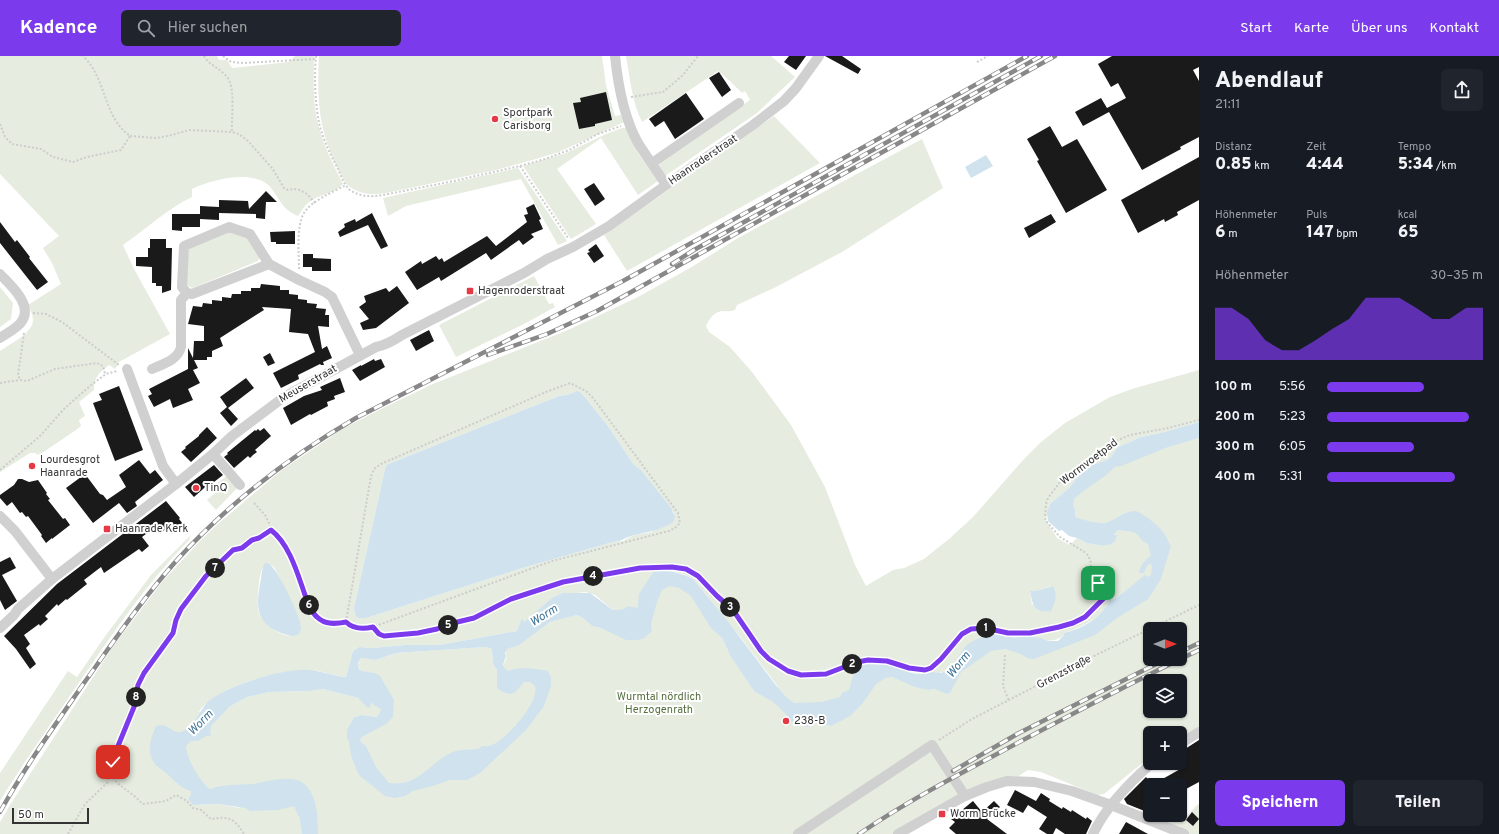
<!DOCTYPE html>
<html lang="de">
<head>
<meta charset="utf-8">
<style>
  body { margin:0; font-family:Overpass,sans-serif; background:#20242c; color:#f1f3f6; height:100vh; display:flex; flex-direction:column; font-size:15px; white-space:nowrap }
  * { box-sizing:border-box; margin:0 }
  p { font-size:13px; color:#9ea1a6 }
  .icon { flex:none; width:22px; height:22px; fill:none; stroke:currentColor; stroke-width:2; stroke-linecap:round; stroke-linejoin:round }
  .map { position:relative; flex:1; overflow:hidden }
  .drawer { display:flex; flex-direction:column; background:#171b24; width:300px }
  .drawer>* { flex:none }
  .needle { width:26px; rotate:90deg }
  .controls { position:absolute; left:1143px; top:566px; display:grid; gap:8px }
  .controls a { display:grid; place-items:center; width:44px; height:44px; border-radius:6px; background:#171b24; box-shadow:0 1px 3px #0004; font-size:20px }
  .scale { position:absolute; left:12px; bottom:10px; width:77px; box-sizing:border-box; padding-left:4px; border:2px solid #333; border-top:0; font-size:11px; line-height:14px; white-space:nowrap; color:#333; -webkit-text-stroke:3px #fff; paint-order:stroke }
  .pin { position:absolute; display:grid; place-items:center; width:34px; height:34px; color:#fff; margin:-17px; border-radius:8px; box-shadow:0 2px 6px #0006 }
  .km { position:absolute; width:20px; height:20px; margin:-10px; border-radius:50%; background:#222; color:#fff; font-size:11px; line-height:20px; text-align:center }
  .round { display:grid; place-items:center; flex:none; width:42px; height:42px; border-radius:6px; background:#20242c }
  .headline { display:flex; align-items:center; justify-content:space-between; height:68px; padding:0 16px }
  h1 { font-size:22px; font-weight:800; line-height:30px }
  .metrics { display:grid; grid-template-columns:repeat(3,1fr); gap:6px; height:68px; padding:4px 16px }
  .metrics div { display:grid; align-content:center }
  .metrics b { font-size:17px; font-weight:800 }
  .metrics small { font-size:11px; font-weight:400 }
  .metrics p { font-size:11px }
  .chart { height:112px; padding:8px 16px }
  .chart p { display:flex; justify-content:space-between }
  .chart svg { width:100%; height:72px; margin-top:4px; fill:#7c3aed; opacity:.7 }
  .button { display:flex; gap:8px; margin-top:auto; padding:8px 16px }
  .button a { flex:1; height:46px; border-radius:6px; background:#7c3aed; color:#fff; font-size:16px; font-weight:800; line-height:46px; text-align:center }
  .button a+a { background:#20242c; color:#f1f3f6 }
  ul { padding:0 16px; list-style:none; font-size:13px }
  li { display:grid; grid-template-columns:64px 48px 1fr; align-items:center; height:30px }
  li i { height:10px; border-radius:5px; background:#7c3aed }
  header { display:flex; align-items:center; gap:24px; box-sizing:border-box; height:56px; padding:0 20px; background:#7c3aed; color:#fff }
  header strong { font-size:19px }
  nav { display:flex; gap:22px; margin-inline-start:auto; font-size:14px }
  .search { width:280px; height:36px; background:#20242c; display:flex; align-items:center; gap:10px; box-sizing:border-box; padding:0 14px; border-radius:6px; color:#9ea1a6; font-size:15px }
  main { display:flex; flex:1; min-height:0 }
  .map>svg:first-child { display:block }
</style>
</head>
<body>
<header>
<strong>Kadence</strong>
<div class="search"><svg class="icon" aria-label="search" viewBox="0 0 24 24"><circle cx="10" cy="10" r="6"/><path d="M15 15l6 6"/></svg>Hier suchen</div>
<nav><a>Start</a><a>Karte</a><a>Über uns</a><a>Kontakt</a></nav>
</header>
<main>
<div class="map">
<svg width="1199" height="778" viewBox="0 0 1199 778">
  <rect width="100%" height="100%" fill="#fff"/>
  <g fill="#e6ecdf" fill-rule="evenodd">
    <path d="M0,0H217L219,4H227L232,12L289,6L295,0H314C314,23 312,48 319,71C324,91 334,110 343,128C334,138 318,138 308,147C304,150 301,156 298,160C282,153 281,145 271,132C255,112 211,124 192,133V141C167,153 146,173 123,189L134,213L170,278L119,306L115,313L109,309C98,318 95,320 94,334L79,346L85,360L79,364L81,370L76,374L42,397L38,399L35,397H30L0,416V295C10,288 33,277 33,264C33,259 30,253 28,249L61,228L52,207L43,192L59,180L0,118Z"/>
    <path d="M319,0H602L606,29L615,60L621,59L624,66L559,96L536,103L496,114L386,137C374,139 361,139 350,131C344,127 341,118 337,111C318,72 317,42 319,0Z"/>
    <path d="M626,0H771L795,21L757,57L665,120L659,111L660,106L750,44L745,35L742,37L730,25L718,15L642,66C632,46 630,22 626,0Z"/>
    <path d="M774,60L820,107L627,215L604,179Z"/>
    <path d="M622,72H626L638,97L658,125L638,139L601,82L557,113L596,168L571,183L523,110L566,97L606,78Z"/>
    <path d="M922,83L943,132L842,196L774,232L737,249L735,254C730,256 727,255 722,255C714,256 709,263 706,270L709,276L730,291L752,316L791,369L825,431L855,509L866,530L893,514L904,512L924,503L949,483L973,461L1024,403L1040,387L1065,367L1110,341L1132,333L1199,314V366L1161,377L1141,381L1118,391L1111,401L1107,404L1092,409L1082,416L1068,433L1050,448L1047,457V461H1044L1057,482L1070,489L1077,482L1087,487L1083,492L1088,487C1101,491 1109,490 1117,479L1114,478L1117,475C1129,472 1142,478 1148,488C1150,491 1151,495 1151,498L1146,474L1080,471L1065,446L1125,400L1199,382V671L1180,681V677H1150V701L1104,738L1097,739L1041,716L1028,714L1014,723L989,732L902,778H0V766L10,749L114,589L162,526L201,484L219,467L282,414L344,372L383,352L433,328L568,274L636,242L690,212L738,182ZM577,335L580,336L585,341L610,373L634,409L641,414L674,457L652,476L634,479L623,485L613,486L519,513L366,562H358L355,559L354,552L386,409L559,340L567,339ZM268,507L274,511L293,549L299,578C287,586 263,569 259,557C256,550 259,519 262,513C263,511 266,509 268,507ZM671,515L683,518L693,523L742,583L779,632L728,595L722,582L717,577L685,530ZM1137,526L1104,563L1039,594L1016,596L1005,593L1004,580C1009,579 1012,582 1016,582C1020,582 1022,580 1026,580C1041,581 1051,590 1064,579L1063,577C1076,574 1107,560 1108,545L1119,540ZM1052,530L1032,549L1030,535L1040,534ZM586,536L595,539L613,554L601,572L592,570L583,562L577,559L568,561L550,566L513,591L506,593C505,596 507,599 506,603C504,609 501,613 497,618V614L493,608L492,593L485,591L396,597L376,604L361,602C353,616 365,616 375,617C382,630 402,656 386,667C379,672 370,676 362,681L360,685L349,686C344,678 350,670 354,661L362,659L377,661L381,654L379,651L371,647L364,646L358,642L323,633L310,635L269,636L247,641L229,651L199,656C213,631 282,613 309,614C321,614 333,620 346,621L353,595L359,591L372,592L406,589H439L517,575L521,564L524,566L558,539ZM1150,573H1180V603H1150ZM946,615L935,633L929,634L892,621L911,616L918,618L933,616L939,617ZM1150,625H1180V655H1150ZM200,723L210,733L240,752L217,748L193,749L188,743L191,738L192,734L176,727Z"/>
    <path d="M518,112L567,185L558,189L521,123L406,150L388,160L383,142Z"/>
    <path d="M226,175L246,180L260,201L258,205L193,232L188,230L186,228L187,192Z"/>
    <path d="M534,220L549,248L553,247L555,251L524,268L456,301L439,269Z"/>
    <path d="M0,231L13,247L11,263L0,271Z"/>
    <path d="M228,419L238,431L216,454L207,444L215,437L210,432Z"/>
    <path d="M191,479L189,484C145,529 111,580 76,631C50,669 24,706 0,745V717L68,615L77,621L106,579L151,519Z"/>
    <path d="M1198,748L1199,749V778H1188L1170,767L1176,759H1180V754L1187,760Z"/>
  </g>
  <g fill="#cfe2ee" fill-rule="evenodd">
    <path d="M986,99L993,110L971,122L965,111Z"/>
    <path d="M577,335L580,336L585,341L610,373L634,409L641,414L671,452L675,461L673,466C661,474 648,476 634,479C626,481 621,486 613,486L519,513L366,562H358L355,559L354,552L386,409L559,340L567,339Z"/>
    <path d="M1199,366V382L1168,391L1121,410L1115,411L1105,420L1082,436L1074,443L1073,449L1075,454V461C1081,464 1100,468 1106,467C1116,464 1123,455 1136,455C1144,458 1161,471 1165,479C1168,483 1168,487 1171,490L1161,523L1148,543L1117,562L1095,579L1034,603L1027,602L1021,598L1005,593L991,595L961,616L950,637L947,638L935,633L929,634L915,631L892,621L885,622L876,628L862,648L850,660L831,670L826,668L822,663H815L811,670L807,671L791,666L785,657L772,645L755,636L731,601L722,582L711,572L691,540L679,532L670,530L662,534L657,546L651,568L652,575L643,583L637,584H626L601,572L592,570L583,562L577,559L573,560L550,566L519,589L507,593L505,597L506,600L503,609L505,613L509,615C518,610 538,613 548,615L551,621V630L544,650L526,674L480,717L467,724H449L433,730L413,735L405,740L395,742L385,740L360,720L357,715L351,699L349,686L347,683V674L354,661L362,659L377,661L381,654L379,652L371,647L370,651L368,652L358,642L323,633L310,635L269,636L247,641L229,651L211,670L210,677L211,680H206L198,685H191L186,690C187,704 199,724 210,733C223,728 239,729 253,728C265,726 278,722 290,723C317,724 318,759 318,778H302L300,763L294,750L278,754L250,755L246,752L217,748L193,749L188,743L191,738V735C178,731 176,725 166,717C162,713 157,711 154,707C146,695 151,682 156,670C168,666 172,678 181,676C196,672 199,652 211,643C232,628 284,612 310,614C322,615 333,620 346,621L353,595L359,591L372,592L406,589H439L517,575L521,564L523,563L524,566L552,542L563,537H590L613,554H618L624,553L628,550L637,552L638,551L639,538L654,515C668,513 681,517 693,523L730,568L775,628L786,641L794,647L822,646L840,641L842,637L849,634C852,626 852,615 860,609C878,597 903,618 919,618C924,618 929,616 934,616C935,616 938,617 940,617C954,615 958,597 967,589C976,582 988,579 998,577L1004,580H1009L1015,582L1025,580L1040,582L1049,585H1058L1064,579L1063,577C1080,574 1104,561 1109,544L1114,543L1119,540L1145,519L1147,521L1151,519L1152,510L1151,508C1145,509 1146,513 1144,517H1139C1140,510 1146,502 1151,500L1148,488C1137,483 1141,476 1127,475C1123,475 1121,474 1117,475L1114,479H1118C1116,480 1116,483 1115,485C1110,492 1095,489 1088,487L1083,492L1087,487L1077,482L1069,480L1062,474L1059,475L1048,465L1047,457L1050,448L1068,433L1082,416L1092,409L1107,404L1111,401L1118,391L1141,381L1161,377ZM485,591L492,593L493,608L497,614V632C512,643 515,637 524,626H530L535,630C540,646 507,683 492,689C489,691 486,690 483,690C479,691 482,692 477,693C470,694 461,693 453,696C429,706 420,731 389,727L376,711L366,690L360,685L362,681L386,668L393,661L394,644L380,620L375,617L362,615L359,613L358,607L361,602L376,604L396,597Z"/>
    <path d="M265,507H268C277,511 301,561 301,572C301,574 300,576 299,578C293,582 288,579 281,577C256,567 256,551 260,528C262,520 261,513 265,507Z"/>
    <path d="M1053,530C1058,539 1055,546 1051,555C1034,557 1033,550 1030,535L1040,534Z"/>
  </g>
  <g fill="#1a1a1a">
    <path d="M789,0H806L796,14L784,6Z"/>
    <path d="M825,0H842L861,13L858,18Z"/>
    <path d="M1112,0H1199V11L1193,14L1199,25V81L1180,91L1181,93L1142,114L1109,56L1083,70L1075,56L1101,42L1107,52L1126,42L1118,27L1111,31L1098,8Z"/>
    <path d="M719,16L731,34L722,41L709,22Z"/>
    <path d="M606,36L612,64L595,68V70L579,73L573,47L581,46L580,42Z"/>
    <path d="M686,37L704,63L675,83L664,65L655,71L649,63Z"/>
    <path d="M1050,70L1062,91L1077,83L1107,134L1066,157L1037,105L1039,104L1027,83Z"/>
    <path d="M1199,101V144L1177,156L1178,159L1165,166L1164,163L1138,177L1121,144Z"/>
    <path d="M594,127L605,143L595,150L584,133Z"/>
    <path d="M266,135L277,146H266L265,163L256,162V158L219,157V164L200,163V171H182V175L172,174V158H200V150L219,151V144L248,145L249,153Z"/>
    <path d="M534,148L541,163L539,164L543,173L531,178L534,181L523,189L519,184L491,204L486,197L441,225L439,221L417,234L405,216L421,205L422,208L436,200L439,204L442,202L444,206L487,180L496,190L527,166L524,159L528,158L526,152Z"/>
    <path d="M372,157L388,190L381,193L368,169L340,181L338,176L345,171L344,168L355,163L356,166Z"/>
    <path d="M1051,158L1056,166L1029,182L1024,172Z"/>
    <path d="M0,166L15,186L17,184L30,201L29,202L48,226L37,234L0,187Z"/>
    <path d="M295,175V188H276V186H271L270,176Z"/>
    <path d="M150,183H166V192H172L171,234L162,237V230H156V227H152V211L136,210V201H148V192H150Z"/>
    <path d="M596,188L604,200L594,207L587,197L590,196L588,194Z"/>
    <path d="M303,198H313V202L331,203V215H312V211H303Z"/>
    <path d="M261,228L280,230V234H289V238L298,239V243L307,244V247L317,248L316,252L326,253L325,259H329V271L318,270L322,293L327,290L332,302L323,306L324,309H321L320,308L298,319L299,323L281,332L273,317L315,296L308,278L289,276L291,253L262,251L264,254L220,282L223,290L212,295V301H207V304H194L198,312L193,314L200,327L188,333L193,344L173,352L170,343L154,351L148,340L152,338L149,333L188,313V292L193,302L194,285H204V270L188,268L193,250L202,251L203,247L212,248V244L222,245V241L231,242L232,238H241V235H251V232H260Z"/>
    <path d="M397,230L409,247L376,272L363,274L360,267L369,263L359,251L366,246L364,240L386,232L389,236Z"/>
    <path d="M429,274L434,285L416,295L410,284Z"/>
    <path d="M270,297L275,307L268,310L263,301Z"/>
    <path d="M374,303L375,305L381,303L385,311L360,325L352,314L361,309V310Z"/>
    <path d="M246,322L254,332L228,352L238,363L231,370L220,357L227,351L220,341Z"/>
    <path d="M340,322L345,336L334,340L335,343L327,346L328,350L311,359L310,358L291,369L283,352L304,340L322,334L320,331Z"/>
    <path d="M119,330L143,394L115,405L93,347L102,344L99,338Z"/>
    <path d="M207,371L217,382L191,406L181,396L186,392L185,391L199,380V379Z"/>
    <path d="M264,372L271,380L255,394L257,396L253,399L250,402L248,400L234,412L224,401L228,398L227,397L255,374L256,375L258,373L260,375Z"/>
    <path d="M139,404L150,418L155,414L163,424L135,446L137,450L127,457L119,447L93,467L66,432L85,418L100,438L103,439L107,444L126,431L119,419Z"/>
    <path d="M214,409L223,419L214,426L212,425L194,441L185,431Z"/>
    <path d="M18,423H22L29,426L38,424L47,437L46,438L50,443L48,444L63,463L65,462L70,469L52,483V482L46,487L41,480L42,479L28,460L26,461L22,456L20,457L12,446L7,450L0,442V439L14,429Z"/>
    <path d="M166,445L180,462L179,463L183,468L171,478L167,472L160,478L155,471L142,481L149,490L142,496L139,493L104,517L101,511L84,524L87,528L67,544L66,543L58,550L57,548L45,560L48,563L40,570L39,568L24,579L30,588L26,592L36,608L30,613L16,593L4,580L57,528Z"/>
    <path d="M10,501L16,512L2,519L17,545L5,554L0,544V506Z"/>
    <path d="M1199,684V726L1186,733L1185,732L1180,735V729H1150V751L1147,756L1127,748L1124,743L1146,721L1152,729L1182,712L1180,710V702L1187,697L1185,693Z"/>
    <path d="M1015,734L1036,745L1041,737L1050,743L1049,745L1062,753L1063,751L1071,756L1072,754L1086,763L1087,761L1092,765L1086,778H1065L1056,772L1053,778H1047L1039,773L1047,761L1028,749L1023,757L1007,749Z"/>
    <path d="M973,745L982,756L994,745L1000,751L987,763L1007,778H956L949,772L955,766L951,763Z"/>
    <path d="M1192,756L1199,763L1193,770L1186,764Z"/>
    <path d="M1126,766L1148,778H1119Z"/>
  </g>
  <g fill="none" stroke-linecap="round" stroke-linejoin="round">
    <g stroke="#cdcdcd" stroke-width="2" stroke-dasharray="2 2" stroke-linecap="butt">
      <path d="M204,0C209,9 220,12 227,21C236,32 231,62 232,76"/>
      <path d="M223,0L231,6L243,7L315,3"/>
      <path d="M316,0C314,21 315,50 320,71C324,85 331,100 338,113C341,120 344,129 350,134C360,141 372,141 383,139L449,126L520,110L545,103L569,94L598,78L621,70"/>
      <path d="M977,6L988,0"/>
      <path d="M631,41L663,36L682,20L698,0"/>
      <path d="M0,68L5,81L12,88L41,93L53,101L73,106L87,101L121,94L130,80C103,61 107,23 83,0"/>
      <path d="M130,80L156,82L172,79L189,74L232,76L239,78L248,85L272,112L284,132L288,134L294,133L300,134L307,138L315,147"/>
      <path d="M520,110L568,182"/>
      <path d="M299,213C299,198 296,170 304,157C311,145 333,136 346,129"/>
      <path d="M33,257L46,258L62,266L119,309"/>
      <path d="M24,277L18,319L20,324L27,325L55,313L97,307L103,310L105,318"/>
      <path d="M0,327L20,324"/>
      <path d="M0,414L39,381L65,352L91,329L106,318L117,315"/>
      <path d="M254,447L265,459L269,467L271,474L283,487L298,520L313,556L322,564L333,568L346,566C353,573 364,573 373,571L379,578L384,580L418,577L437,573L449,568L474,562L511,543L563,526L640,512L672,511L686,513L698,520L717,540L733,554L761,595L769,603L788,615L801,619L827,618L857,606L868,604L887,605L909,612L925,614L931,612L941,603L962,578L971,573L985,572L1008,577H1030L1059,571L1073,567L1085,561L1105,541L1108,537V531L1104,526L1095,528L1092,526C1087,514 1096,509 1086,497L1060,481L1046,465L1045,461L1046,448L1048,442L1060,426L1079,414L1116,385L1130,379L1168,372L1199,364"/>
      <path d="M346,566L371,420L374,413L381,408L546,336L570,327L586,335L593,342L678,457L680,467L675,472L669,475L552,505L373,571"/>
      <path d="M1005,599L1003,630L1009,645"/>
      <path d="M939,684L972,663L1098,598L1199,549"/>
      <path d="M111,718C116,728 124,732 133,739C136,741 139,745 143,748L166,745L176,739L187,745L193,752L201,754L211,763C229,760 234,762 244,778"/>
      <path d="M68,778L85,748L107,727L117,690L134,651L138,629L144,617L173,577L175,564L181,553L191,538L206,520L233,494L242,492L252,484L259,482L271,474"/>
    </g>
    <g stroke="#d0d0d0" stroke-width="10">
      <path d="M615,0C618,29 624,62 638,87C647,101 657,115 666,129"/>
      <path d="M652,107L739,47"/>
      <path d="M269,208L192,238L187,237L182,231L184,190L229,171L250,178L269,208L299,224L325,236L332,241L360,299"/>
      <path d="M0,218C10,229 33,248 22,265C18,272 7,277 0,282"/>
      <path d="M127,313L163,410L176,428"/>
      <path d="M152,313C163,308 178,304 181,291V244L187,237"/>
      <path d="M213,398L240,429"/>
      <path d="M0,460L15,475L52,523"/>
      <path d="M0,572L14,559L18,553L52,523L176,428L213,398L232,380L284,341L376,291C386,289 393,285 402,279L524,217L547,203L573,191L609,170L666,129L753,69L784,45L796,32L819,0"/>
      <path d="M1180,688L1199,676"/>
      <path d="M798,778L932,689L965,740"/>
      <path d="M898,778L965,740L987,731L1007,725L1034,726L1072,735L1111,749L1184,778"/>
      <path d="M1093,778C1106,750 1129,727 1152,707"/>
    </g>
    <defs>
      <g id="rail">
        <path d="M672,208L694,194L1041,0"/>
        <path d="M488,299L547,278L597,255L1055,0"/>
        <path d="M1180,596L1199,587"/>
        <path d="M953,715L1019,677L1166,603"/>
        <path d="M0,756C25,711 55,669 84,627C114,585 143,542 177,504C229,447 289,401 356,362L623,225L1027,0"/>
        <path d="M859,778C903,748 950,723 997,698C1064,662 1131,627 1199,594"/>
      </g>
    </defs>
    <use href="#rail" stroke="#888" stroke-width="4.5"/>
    <use href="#rail" stroke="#fff" stroke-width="3" stroke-dasharray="9" stroke-linecap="butt"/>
  </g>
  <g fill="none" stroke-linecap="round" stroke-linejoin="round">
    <defs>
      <path id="route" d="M113,706L118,690L134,651L138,629L144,617L173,577L176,564L181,553L206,520L233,494L242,492L252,484L259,482L271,474C289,488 297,516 304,536C307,545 310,555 317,561C325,569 336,568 346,566C353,573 364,573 373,571L379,578L384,580L418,577L437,573L449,568L474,562L511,543L563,526L640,512L672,511L686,513L698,520L717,540L733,554L761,595L769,603L788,615L801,619L826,618L857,606L868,604L887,605L909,612L925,614L931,612L941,603L962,578L971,573L985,572L1008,577H1030L1059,571L1073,567L1085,561L1105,541L1108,537V531L1104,526L1098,527"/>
    </defs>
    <use href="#route" stroke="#fff" stroke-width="8"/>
    <use href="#route" stroke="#7c3aed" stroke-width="5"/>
  </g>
  <g fill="#e63946" stroke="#fff" stroke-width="1.5">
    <circle cx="495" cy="63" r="4"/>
    <rect x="466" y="231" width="8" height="8" rx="2"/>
    <circle cx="32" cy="410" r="4"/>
    <circle cx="196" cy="432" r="4"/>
    <rect x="103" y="469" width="8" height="8" rx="2"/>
    <circle cx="786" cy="665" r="4"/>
    <rect x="938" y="754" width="8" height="8" rx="2"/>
  </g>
  <g text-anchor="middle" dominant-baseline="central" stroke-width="4" stroke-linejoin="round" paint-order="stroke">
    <g font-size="11" fill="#333" stroke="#fff" text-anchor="start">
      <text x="503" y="57">Sportpark<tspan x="503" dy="13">Carisborg</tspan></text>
      <text x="478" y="235">Hagenroderstraat</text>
      <text x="40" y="404">Lourdesgrot<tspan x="40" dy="13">Haanrade</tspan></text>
      <text x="204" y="432">TinQ</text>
      <text x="115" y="473">Haanrade Kerk</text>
      <text x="794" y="665">238-B</text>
      <text x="950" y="758">Worm Brücke</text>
    </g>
    <g font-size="11" fill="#333" stroke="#fff">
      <text transform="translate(703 104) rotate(-34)">Haanraderstraat</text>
      <text transform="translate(308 328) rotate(-30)">Meuserstraat</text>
      <text transform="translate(1089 406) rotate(-37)">Wormvoetpad</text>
      <text transform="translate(1064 616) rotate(-28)">Grenzstraße</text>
    </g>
    <g font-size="11" fill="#56703f" stroke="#fff">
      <text x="659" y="641">Wurmtal nördlich<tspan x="659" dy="13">Herzogenrath</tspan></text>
    </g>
    <g font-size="12" font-style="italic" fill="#3f7597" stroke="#fff">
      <text transform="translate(544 560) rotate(-32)">Worm</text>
      <text transform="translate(959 609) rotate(-51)">Worm</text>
      <text transform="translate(201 667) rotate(-46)">Worm</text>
    </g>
  </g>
</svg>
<div class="controls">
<a><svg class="needle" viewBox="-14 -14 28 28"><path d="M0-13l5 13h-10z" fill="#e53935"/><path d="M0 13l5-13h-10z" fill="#9ea1a6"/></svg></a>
<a><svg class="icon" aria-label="layers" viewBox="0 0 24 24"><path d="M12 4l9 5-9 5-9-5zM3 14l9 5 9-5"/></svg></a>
<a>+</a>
<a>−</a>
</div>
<div class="scale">50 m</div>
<div class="pin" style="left:1098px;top:527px;background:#1e9e55"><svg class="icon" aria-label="arrive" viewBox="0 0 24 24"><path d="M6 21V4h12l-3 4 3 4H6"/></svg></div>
<div class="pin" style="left:113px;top:706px;background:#d93025"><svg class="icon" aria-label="check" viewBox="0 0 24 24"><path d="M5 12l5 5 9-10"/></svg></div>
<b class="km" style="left:986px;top:572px">1</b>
<b class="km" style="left:852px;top:608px">2</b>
<b class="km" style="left:730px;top:551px">3</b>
<b class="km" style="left:593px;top:520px">4</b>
<b class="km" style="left:448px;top:569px">5</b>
<b class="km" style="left:309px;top:549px">6</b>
<b class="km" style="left:215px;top:512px">7</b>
<b class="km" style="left:136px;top:641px">8</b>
</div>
<section class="drawer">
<div class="headline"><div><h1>Abendlauf</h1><p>21:11</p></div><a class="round"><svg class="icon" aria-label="share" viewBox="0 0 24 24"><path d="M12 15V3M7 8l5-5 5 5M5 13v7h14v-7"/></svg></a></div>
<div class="metrics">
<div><p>Distanz</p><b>0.85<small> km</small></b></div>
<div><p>Zeit</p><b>4:44</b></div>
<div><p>Tempo</p><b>5:34<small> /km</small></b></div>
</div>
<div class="metrics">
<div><p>Höhenmeter</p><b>6<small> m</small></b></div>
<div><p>Puls</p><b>147<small> bpm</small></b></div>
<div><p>kcal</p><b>65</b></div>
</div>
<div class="chart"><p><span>Höhenmeter</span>30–35 m</p>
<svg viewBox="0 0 160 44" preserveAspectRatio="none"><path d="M0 44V12L10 12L20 19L30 32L40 38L50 38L60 32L70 25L80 19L90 6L100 6L110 6L120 12L130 19L140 19L150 12L160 12V44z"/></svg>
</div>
<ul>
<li><b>100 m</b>5:56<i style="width:62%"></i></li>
<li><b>200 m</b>5:23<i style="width:91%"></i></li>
<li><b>300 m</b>6:05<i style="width:56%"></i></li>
<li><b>400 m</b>5:31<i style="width:82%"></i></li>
</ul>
<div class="button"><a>Speichern</a><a>Teilen</a></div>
</section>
</main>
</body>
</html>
